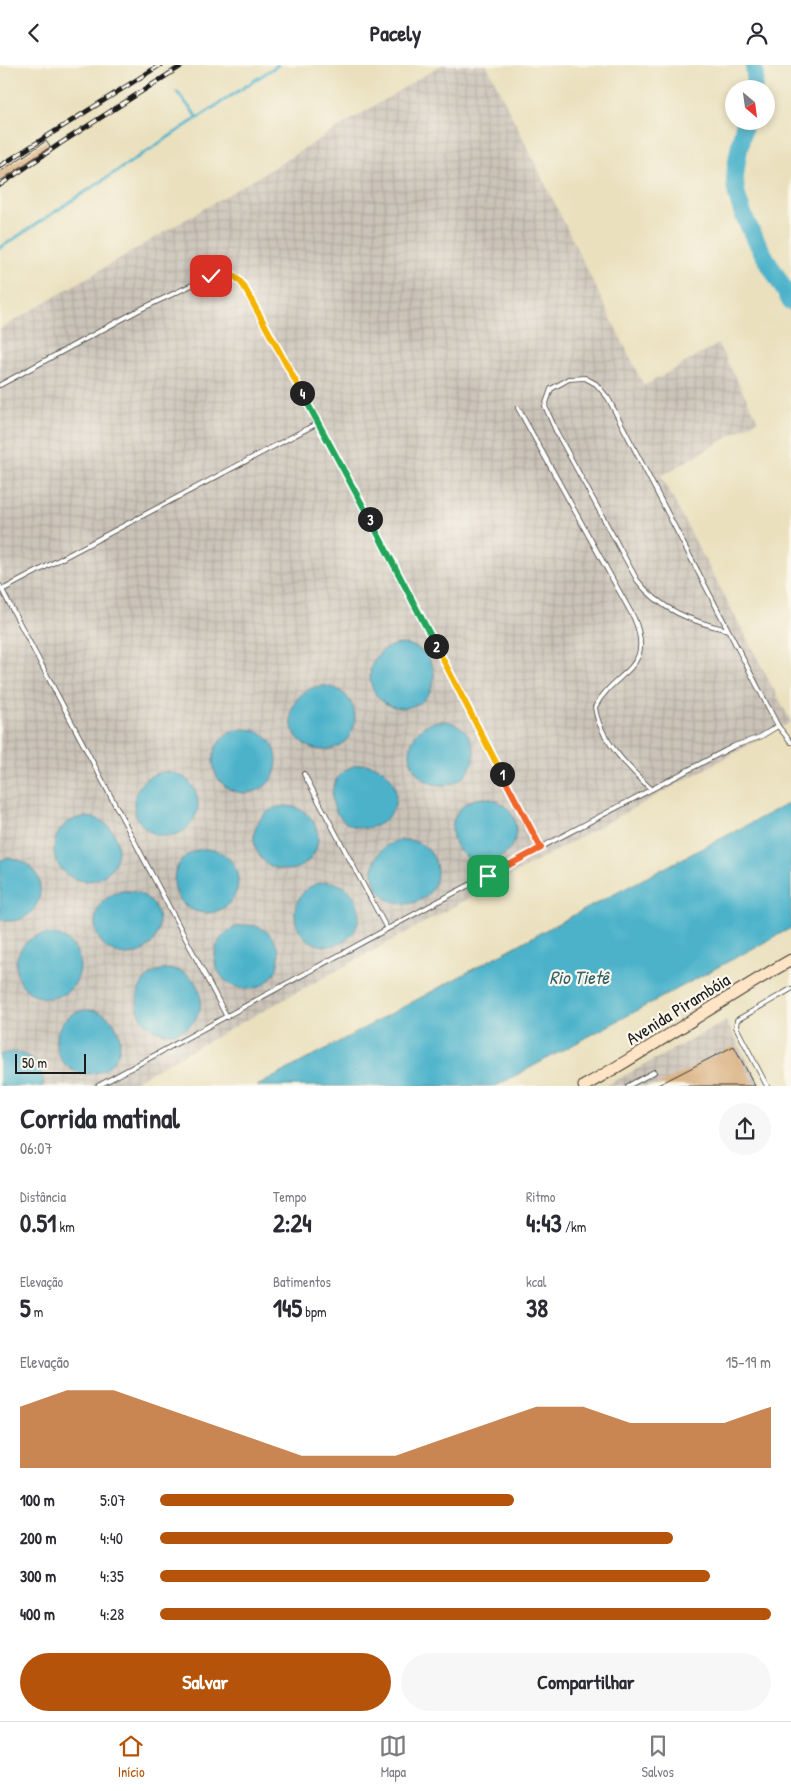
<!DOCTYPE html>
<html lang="pt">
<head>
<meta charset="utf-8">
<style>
  body { margin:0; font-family:"Patrick Hand",sans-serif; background:#f7f7f7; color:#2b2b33; height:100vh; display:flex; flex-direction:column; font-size:19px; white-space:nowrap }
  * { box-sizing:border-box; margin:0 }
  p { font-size:16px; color:#7c7c81 }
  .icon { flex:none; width:28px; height:28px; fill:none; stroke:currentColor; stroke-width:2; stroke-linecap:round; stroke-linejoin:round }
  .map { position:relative; height:1021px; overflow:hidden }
  .sheet { display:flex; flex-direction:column; background:#fff; flex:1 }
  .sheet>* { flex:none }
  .needle { width:32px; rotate:151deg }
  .controls { position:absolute; left:725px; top:15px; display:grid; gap:10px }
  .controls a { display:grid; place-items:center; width:50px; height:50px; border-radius:50%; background:#fff; box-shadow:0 2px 8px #0003; font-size:25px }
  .scale { position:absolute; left:15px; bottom:12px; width:71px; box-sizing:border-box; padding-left:5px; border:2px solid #1c1c1c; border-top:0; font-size:14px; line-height:18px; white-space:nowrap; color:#1c1c1c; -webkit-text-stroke:4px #fbf7ec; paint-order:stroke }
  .pin { position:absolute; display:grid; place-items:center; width:42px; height:42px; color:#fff; margin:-21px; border-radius:10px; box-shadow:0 2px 8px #0006 }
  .km { position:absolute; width:25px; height:25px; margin:-12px; border-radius:50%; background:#222; color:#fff; font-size:14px; line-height:25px; text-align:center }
  .round { display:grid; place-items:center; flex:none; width:52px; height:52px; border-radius:26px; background:#f7f7f7 }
  .head { display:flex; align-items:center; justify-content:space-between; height:85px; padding:0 20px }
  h1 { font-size:28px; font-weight:700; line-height:38px }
  .stats { display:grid; grid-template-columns:repeat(3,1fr); gap:8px; height:85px; padding:5px 20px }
  .stats div { display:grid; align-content:center }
  .stats b { font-size:25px; font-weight:700 }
  .stats small { font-size:14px; font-weight:400 }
  .stats p { font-size:14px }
  .chart { height:140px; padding:10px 20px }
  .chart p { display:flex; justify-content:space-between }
  .chart svg { width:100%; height:90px; margin-top:5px; fill:#b45309; opacity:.7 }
  .action { display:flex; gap:10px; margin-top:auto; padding:10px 20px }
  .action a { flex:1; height:58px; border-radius:30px; background:#b45309; color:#fff; font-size:20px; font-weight:700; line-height:58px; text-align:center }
  .action a+a { background:#f7f7f7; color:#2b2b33 }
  ul { padding:0 20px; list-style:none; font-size:16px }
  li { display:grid; grid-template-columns:80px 60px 1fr; align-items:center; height:38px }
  li i { height:12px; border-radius:6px; background:#b45309 }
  header { display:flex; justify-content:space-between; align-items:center; height:65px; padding:0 20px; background:#fff; font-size:22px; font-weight:700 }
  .tabs { display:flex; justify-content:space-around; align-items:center; height:70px; border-top:1px solid #e1e1e2; background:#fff; font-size:14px; color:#7c7c81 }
  .tabs a { display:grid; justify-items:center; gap:2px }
  .tabs .selected { color:#b45309 }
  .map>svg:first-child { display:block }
</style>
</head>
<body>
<header><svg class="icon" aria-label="back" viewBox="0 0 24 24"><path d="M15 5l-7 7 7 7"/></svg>Pacely<svg class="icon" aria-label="person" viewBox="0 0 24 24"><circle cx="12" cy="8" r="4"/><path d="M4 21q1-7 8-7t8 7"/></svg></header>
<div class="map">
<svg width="791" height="1021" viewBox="0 0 791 1021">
  <defs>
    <pattern id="industrial-grid" width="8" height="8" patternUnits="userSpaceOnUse" patternTransform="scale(1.25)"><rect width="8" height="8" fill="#cbc3b8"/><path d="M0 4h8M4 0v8" fill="none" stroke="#aea79e"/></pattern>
  </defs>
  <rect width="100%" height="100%" fill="#fbf7ec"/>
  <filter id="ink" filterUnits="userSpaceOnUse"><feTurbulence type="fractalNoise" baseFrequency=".02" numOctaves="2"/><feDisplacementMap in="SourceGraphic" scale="10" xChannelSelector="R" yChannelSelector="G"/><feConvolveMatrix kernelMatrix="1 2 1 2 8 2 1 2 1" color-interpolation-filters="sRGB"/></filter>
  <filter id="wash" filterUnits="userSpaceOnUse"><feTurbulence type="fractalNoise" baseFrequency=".0096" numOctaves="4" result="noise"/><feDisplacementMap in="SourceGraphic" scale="20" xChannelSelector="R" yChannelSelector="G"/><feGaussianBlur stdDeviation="1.12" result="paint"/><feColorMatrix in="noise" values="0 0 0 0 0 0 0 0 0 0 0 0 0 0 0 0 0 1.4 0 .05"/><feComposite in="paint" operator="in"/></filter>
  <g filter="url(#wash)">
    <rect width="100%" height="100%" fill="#eae0bd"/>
    <g fill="url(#industrial-grid)">
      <path d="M441,0H487L644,321L718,279L758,355L661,411L791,657L126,1021H0V264L266,107Z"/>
      <path d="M726,956L761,1021H605Z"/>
    </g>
    <g fill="#4bb2ca" stroke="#346773">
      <circle cx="402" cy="611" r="32"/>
      <circle cx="323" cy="653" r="32"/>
      <circle cx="442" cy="688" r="32"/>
      <circle cx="245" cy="696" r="32"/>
      <circle cx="364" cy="731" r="32"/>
      <circle cx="166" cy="739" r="32"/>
      <circle cx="484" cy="765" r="32"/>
      <path d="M791,737V863L496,1021H257L553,861Z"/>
      <circle cx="286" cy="773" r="32"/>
      <circle cx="86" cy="784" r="32"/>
      <circle cx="405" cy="807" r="32"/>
      <circle cx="206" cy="816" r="32"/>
      <path d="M9,793C57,798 46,865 0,855V795Z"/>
      <circle cx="327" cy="849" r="32"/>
      <circle cx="127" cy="858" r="32"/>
      <circle cx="247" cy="892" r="32"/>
      <circle cx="48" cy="901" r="32"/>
      <circle cx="169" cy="936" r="32"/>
      <circle cx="88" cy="977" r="32"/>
      <path d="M13,987C32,989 44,1002 43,1021H0V989Z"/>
    </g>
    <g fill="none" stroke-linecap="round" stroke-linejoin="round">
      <g stroke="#4bb2ca" stroke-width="3">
        <path d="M177,27L198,53"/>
        <path d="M0,183L278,0"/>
      </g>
      <g stroke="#4bb2ca" stroke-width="18">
        <path d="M753,24L755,12L754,0"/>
        <path d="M745,56C741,76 735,97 735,116C736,152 774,204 791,237"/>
      </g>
    </g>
    <g id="blocks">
      <g fill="#d6a874">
        <path d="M46,76L50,82L0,116V107Z"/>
        <path d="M734,981L755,1021H656Z"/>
      </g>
    </g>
  </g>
  <g filter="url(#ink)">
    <use href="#blocks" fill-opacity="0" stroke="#3b3934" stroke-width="1"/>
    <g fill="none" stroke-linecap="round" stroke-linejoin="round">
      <defs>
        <g id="lane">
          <path d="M0,320L139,245L211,211L228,207L236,211L318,358L541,783"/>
          <path d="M518,343L634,553C656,606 615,604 595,642C599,674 628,702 651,724"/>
          <path d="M0,521L227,952"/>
          <path d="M2,525L318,358"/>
          <path d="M728,565C693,557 660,545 637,515L556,366L545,341L551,324L569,314L585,313L596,319L608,333L778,661"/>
          <path d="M304,709L387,864"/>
          <path d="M98,1021L435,838L734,681L760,672L778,661L791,677"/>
          <path d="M628,1021L654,1007"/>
          <path d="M767,1021L736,962L737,955L791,924"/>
        </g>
        <path id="secondary" d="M584,1021C654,982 720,935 791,895"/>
      </defs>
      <use href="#lane" stroke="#3b3934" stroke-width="5.5"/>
      <use href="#secondary" stroke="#3b3934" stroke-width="13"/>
      <use href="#lane" stroke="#fff" stroke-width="4"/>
      <use href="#secondary" stroke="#ffe4c6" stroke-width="11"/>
      <defs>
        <g id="rail">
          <path d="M0,101L160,0"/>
          <path d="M0,120L61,78L183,0"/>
        </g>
      </defs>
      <use href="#rail" stroke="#1c1c1c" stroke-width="5"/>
      <use href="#rail" stroke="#fbf7ec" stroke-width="3" stroke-dasharray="9" stroke-linecap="butt"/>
    </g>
  </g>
  <g fill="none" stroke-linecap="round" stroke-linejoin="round" filter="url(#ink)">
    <defs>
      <path id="split-1" d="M488,811L541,783L502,709"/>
      <path id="split-2" d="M436,581L502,709"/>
      <path id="split-3" d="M370,454L436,581"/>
      <path id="split-4" d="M302,328L370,454"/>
      <path id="split-5" d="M211,211C227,207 233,207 243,220L302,328"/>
    </defs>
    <use href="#split-1" stroke="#fff" stroke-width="10"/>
    <use href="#split-2" stroke="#fff" stroke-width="10"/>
    <use href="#split-3" stroke="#fff" stroke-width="10"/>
    <use href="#split-4" stroke="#fff" stroke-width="10"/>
    <use href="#split-5" stroke="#fff" stroke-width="10"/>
    <use href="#split-1" stroke="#f0652b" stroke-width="6"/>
    <use href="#split-2" stroke="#f5b400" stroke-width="6"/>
    <use href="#split-3" stroke="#22a559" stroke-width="6"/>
    <use href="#split-4" stroke="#22a559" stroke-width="6"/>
    <use href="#split-5" stroke="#f5b400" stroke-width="6"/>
  </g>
  <g text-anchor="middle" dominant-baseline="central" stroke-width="4.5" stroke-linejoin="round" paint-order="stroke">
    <g font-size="18" fill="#1c1c1c" stroke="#fbf7ec">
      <text transform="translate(678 944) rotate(-32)">Avenida Pirambóia</text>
    </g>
    <g font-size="19" font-style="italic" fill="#31606a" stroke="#fbf7ec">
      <text x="579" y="912">Rio Tietê</text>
    </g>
  </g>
</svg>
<div class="controls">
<a><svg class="needle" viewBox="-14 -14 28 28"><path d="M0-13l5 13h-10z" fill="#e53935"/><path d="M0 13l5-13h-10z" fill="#7c7c81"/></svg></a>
</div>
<div class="scale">50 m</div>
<div class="pin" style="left:488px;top:811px;background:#1e9e55"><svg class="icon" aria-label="arrive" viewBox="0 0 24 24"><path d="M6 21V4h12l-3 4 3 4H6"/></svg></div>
<div class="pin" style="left:211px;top:211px;background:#d93025"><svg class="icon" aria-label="check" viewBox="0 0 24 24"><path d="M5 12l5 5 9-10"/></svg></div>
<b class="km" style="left:502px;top:709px">1</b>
<b class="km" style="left:436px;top:581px">2</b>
<b class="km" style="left:370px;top:454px">3</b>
<b class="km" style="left:302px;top:328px">4</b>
</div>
<section class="sheet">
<div class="head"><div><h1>Corrida matinal</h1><p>06:07</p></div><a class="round"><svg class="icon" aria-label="share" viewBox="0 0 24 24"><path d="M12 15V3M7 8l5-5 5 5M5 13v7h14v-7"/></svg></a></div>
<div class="stats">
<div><p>Distância</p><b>0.51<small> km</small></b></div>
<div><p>Tempo</p><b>2:24</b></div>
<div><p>Ritmo</p><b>4:43<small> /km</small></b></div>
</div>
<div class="stats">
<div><p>Elevação</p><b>5<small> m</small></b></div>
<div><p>Batimentos</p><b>145<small> bpm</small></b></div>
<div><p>kcal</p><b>38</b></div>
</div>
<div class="chart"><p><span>Elevação</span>15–19 m</p>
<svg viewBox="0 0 160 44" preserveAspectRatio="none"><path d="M0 44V14L10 6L20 6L30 14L40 22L50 30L60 38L70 38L80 38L90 30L100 22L110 14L120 14L130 22L140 22L150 22L160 14V44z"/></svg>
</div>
<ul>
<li><b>100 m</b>5:07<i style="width:58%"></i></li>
<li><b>200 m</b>4:40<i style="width:84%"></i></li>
<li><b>300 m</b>4:35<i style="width:90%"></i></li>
<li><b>400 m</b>4:28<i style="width:100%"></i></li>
</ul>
<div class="action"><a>Salvar</a><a>Compartilhar</a></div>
</section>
<nav class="tabs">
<a class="selected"><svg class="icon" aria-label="home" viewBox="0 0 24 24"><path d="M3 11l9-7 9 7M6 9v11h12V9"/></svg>Início</a>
<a><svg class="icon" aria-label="map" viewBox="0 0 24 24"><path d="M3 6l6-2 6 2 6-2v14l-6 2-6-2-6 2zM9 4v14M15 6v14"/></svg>Mapa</a>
<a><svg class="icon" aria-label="saved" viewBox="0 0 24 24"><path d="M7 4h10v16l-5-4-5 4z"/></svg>Salvos</a>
</nav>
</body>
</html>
